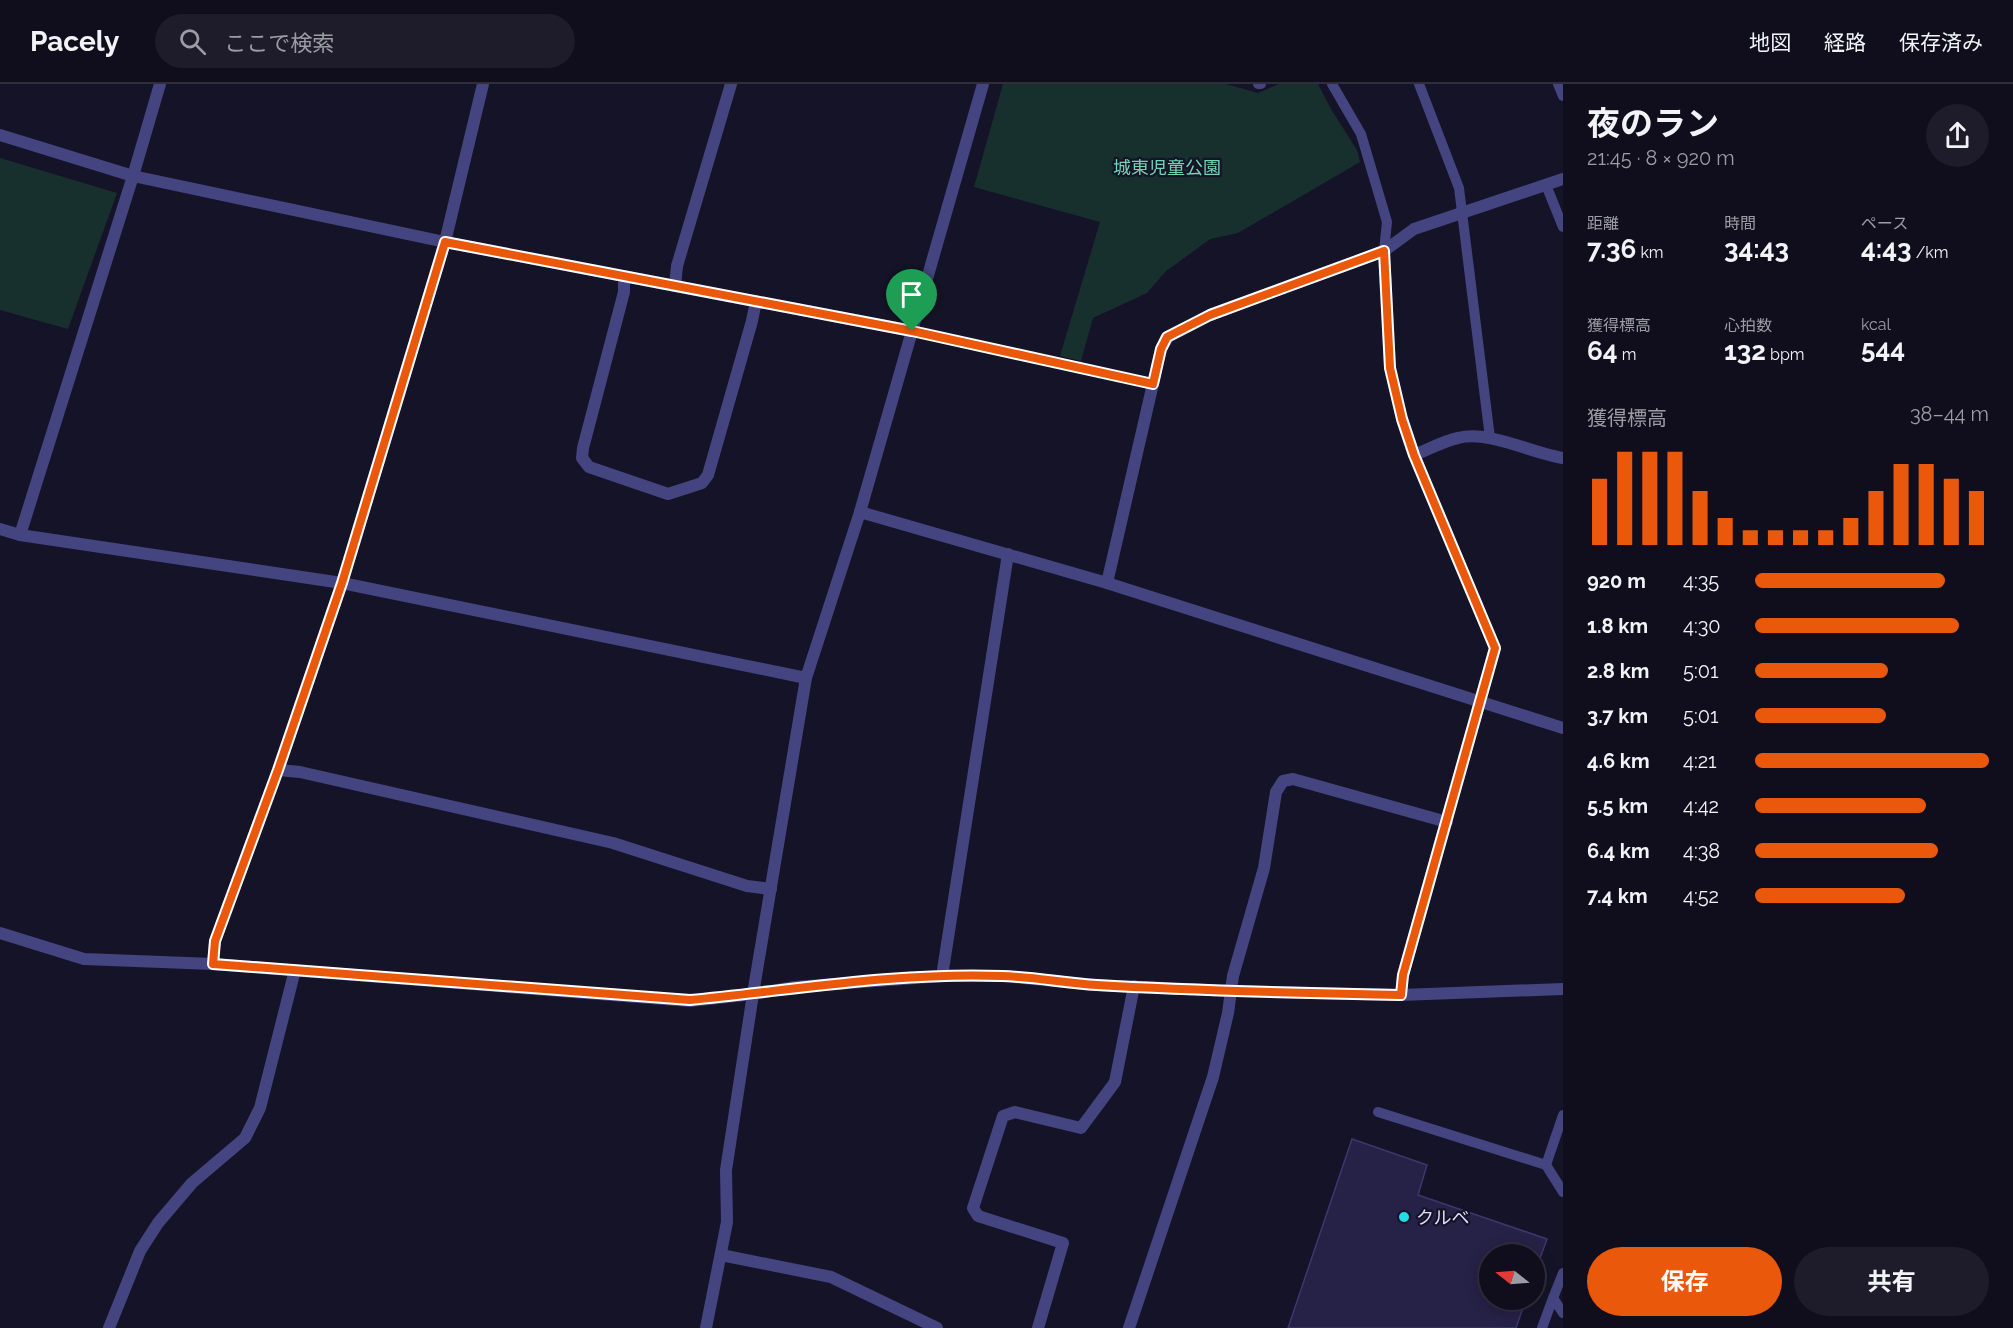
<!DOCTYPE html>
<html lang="ja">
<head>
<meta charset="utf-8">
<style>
  body { margin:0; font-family:Raleway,"Noto Sans JP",sans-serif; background:#1e1c2a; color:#f1f3f6; height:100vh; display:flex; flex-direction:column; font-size:22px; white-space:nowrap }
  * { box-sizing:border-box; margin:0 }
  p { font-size:20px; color:#9c9ca4 }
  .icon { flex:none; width:33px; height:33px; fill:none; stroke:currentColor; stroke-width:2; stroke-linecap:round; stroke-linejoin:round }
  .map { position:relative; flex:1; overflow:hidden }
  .sheet { display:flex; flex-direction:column; background:#100e1d; width:450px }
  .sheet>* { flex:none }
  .needle { width:39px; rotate:287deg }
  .controls { position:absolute; left:1479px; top:1160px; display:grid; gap:12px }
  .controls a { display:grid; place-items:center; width:66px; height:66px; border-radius:50%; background:#100e1d; box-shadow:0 3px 15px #0003,0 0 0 2px #302e3b; font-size:30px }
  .pin { position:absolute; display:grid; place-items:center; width:51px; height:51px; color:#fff; margin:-62px -26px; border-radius:50% 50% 50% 0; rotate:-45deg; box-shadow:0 0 6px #0007 }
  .pin .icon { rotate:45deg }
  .round { display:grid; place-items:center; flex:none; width:63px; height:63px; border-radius:32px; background:#1e1c2a }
  .summary { display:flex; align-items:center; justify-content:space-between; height:102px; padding:0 24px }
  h1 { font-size:33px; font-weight:700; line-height:45px }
  .figures { display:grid; grid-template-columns:repeat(3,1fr); gap:9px; height:102px; padding:6px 24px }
  .figures div { display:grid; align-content:center }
  .figures b { font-size:26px; font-weight:700 }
  .figures small { font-size:16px; font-weight:400 }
  .figures p { font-size:16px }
  .chart { height:168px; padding:12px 24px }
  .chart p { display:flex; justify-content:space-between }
  .chart svg { width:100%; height:108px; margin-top:6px; stroke:#ea580c; stroke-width:6 }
  .cta { display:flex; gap:12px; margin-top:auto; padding:12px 24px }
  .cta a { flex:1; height:69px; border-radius:36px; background:#ea580c; color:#fff; font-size:24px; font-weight:700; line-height:69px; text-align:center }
  .cta a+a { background:#1e1c2a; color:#f1f3f6 }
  ul { padding:0 24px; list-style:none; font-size:20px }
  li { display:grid; grid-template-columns:96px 72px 1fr; align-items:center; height:45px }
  li i { height:15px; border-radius:8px; background:#ea580c }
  header { display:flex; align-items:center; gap:36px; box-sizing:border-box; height:84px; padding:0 30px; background:#100e1d; border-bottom:2px solid #302e3b }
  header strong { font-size:28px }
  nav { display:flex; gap:33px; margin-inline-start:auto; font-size:21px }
  .search { width:420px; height:54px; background:#1e1c2a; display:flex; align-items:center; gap:15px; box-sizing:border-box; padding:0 21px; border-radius:33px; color:#9c9ca4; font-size:22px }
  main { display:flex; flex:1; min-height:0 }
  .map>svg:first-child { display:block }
</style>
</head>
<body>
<header>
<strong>Pacely</strong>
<div class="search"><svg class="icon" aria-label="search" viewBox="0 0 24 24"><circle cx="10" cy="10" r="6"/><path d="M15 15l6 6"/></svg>ここで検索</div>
<nav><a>地図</a><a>経路</a><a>保存済み</a></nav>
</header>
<main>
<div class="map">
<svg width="1563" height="1244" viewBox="0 0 1563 1244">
  <rect width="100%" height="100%" fill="#151327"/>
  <g fill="#17302e">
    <path d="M1003,0H1226L1258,9L1279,0H1318L1331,25L1357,66L1360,78L1238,149L1210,155L1165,188L1147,209L1093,234L1081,277L1060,272L1100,138L974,103Z"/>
    <path d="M0,74L117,109L68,245L0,226Z"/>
  </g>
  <path fill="#262146" stroke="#3e366f" stroke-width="1.5" d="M1352,1055L1427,1081L1418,1111L1547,1155L1534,1191V1170H1490V1215H1526L1516,1244H1288Z"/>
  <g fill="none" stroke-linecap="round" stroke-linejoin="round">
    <g stroke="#444580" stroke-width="10">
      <path d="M1258,0H1261"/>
      <path d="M1332,0L1361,50L1387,138L1384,167"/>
      <path d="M1419,0L1459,104L1490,354"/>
      <path d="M1558,0L1563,12"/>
      <path d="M1546,101L1563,143"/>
      <path d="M912,247L1153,300"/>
      <path d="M1378,1028L1546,1081L1563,1031"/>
      <path d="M1546,1081L1563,1108"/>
      <path d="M1553,1214L1563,1189"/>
      <path d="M1542,1244L1553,1214L1563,1229"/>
    </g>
    <g stroke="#444580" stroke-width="12">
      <path d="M0,51L133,92L445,158L912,247"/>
      <path d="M1384,167L1390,284L1402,335L1414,371L1495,564L1403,891L1401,911"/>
      <path d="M624,192V208L583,364L582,374L589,383L668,410L702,399L708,391L752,237L756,217"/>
      <path d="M675,202L677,182L731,0"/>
      <path d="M1414,371C1428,366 1443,357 1458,354C1489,346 1531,369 1563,374"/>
      <path d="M860,428L1107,499L1563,644"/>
      <path d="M0,445L20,451L342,499L806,594"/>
      <path d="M20,451L133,92L160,0"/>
      <path d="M1107,499L1161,265L1168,253L1210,231L1384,167L1414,145L1563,95"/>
      <path d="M278,686L300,688L613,759L747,802L771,805"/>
      <path d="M0,849L84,875L213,880L690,917L753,910L795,903L942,892H1003L1095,901L1231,907L1401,911L1563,905"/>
      <path d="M213,880L215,857L278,686L342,499L445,158L483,0"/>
      <path d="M942,892L1008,470"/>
      <path d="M721,1171L831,1193L937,1244"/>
      <path d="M109,1244L140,1167L158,1139L192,1099L245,1054L260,1024L295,886"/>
      <path d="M706,1244L727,1138L726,1086L753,910L806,594L860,428L983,0"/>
      <path d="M1038,1244L1063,1159L978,1132L973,1124L1003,1032L1015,1028L1081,1044L1115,998L1134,902"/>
      <path d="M1129,1244L1213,993L1228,929L1233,892L1264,784L1276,708L1283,697L1293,695L1447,738"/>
    </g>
  </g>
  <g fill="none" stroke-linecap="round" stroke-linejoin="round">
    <defs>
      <path id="route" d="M445,158L912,247L1153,300L1161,265L1167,253L1210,231L1384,167L1390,284L1402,335L1414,371L1495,564L1403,891L1401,911C1300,909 1198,907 1097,901C1065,899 1034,893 1002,892C898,888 794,906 690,916L213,880L215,857L278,686L342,499Z"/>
    </defs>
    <use href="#route" stroke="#fff" stroke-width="12"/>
    <use href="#route" stroke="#ea580c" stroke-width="8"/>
  </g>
  <circle fill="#1fdee5" stroke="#151327" stroke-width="2" cx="1404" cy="1133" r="6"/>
  <g text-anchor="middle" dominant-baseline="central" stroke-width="4.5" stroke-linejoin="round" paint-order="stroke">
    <g font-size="18" fill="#70d4b5" stroke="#151327">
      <text x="1167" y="83">城東児童公園</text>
    </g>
    <g font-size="18" fill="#dfddfb" stroke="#151327" text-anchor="start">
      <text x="1416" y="1133">クルベ</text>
    </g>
  </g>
</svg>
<div class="controls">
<a><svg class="needle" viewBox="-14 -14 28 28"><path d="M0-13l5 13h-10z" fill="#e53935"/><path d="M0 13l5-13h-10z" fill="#9c9ca4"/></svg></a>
</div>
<div class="pin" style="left:912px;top:247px;background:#1e9e55"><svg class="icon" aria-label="arrive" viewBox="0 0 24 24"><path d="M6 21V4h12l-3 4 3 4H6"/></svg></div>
</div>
<section class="sheet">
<div class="summary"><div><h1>夜のラン</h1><p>21:45 · 8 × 920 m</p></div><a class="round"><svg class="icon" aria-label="share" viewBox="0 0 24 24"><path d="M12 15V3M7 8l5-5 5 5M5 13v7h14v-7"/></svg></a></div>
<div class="figures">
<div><p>距離</p><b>7.36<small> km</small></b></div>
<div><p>時間</p><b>34:43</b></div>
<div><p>ペース</p><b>4:43<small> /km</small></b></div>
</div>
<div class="figures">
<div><p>獲得標高</p><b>64<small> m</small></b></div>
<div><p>心拍数</p><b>132<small> bpm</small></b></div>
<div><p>kcal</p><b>544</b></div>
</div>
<div class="chart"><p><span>獲得標高</span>38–44 m</p>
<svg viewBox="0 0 160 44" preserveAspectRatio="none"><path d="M5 44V17M15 44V6M25 44V6M35 44V6M45 44V22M55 44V33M65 44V38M75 44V38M85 44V38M95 44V38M105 44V33M115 44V22M125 44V11M135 44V11M145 44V17M155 44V22"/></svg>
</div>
<ul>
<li><b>920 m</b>4:35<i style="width:81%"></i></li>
<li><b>1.8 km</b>4:30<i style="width:87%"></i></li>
<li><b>2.8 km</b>5:01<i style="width:57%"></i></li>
<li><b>3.7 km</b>5:01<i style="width:56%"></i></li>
<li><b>4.6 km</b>4:21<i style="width:100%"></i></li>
<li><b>5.5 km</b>4:42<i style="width:73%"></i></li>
<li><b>6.4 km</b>4:38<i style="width:78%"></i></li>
<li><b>7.4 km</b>4:52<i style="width:64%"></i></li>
</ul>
<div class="cta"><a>保存</a><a>共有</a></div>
</section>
</main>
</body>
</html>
